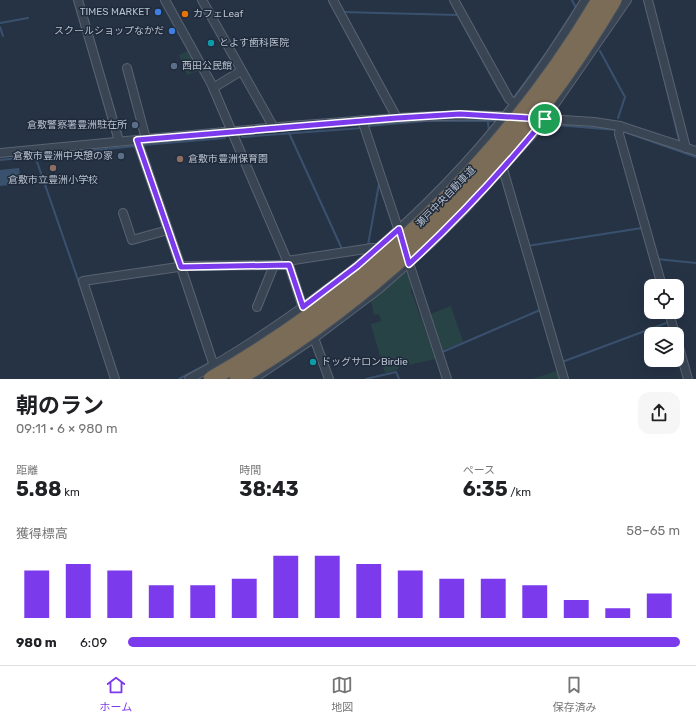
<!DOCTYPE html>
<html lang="ja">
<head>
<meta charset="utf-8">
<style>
  body { margin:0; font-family:Rubik,"Noto Sans JP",sans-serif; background:#f6f6f6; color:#202124; height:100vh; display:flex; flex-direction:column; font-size:15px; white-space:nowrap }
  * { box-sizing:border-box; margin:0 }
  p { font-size:13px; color:#757577 }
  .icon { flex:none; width:22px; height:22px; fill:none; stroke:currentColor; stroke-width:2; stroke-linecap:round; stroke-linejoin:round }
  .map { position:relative; height:379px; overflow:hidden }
  .details { display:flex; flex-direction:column; background:#fff; flex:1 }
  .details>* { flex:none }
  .buttons { position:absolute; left:644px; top:279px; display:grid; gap:8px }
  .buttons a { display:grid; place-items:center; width:40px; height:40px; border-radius:8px; background:#fff; box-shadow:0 4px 16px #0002; font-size:20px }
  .pin { position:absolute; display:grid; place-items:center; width:34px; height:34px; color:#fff; margin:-17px; border:2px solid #fff; border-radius:50%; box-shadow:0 1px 4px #0007 }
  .round { display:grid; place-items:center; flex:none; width:42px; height:42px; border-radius:12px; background:#f6f6f6 }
  .head { display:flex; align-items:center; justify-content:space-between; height:68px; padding:0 16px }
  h1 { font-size:22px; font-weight:700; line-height:30px }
  .stats { display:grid; grid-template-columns:repeat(3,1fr); gap:6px; height:68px; padding:4px 16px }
  .stats div { display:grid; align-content:center }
  .stats b { font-size:20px; font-weight:700 }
  .stats small { font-size:11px; font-weight:400 }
  .stats p { font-size:11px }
  .chart { height:112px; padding:8px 16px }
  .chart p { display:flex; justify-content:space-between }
  .chart svg { width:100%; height:72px; margin-top:4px; stroke:#7c3aed; stroke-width:6 }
  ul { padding:0 16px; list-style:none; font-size:13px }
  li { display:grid; grid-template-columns:64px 48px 1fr; align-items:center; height:30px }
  li i { height:10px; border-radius:5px; background:#7c3aed }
  .tabs { display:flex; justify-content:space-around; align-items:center; height:56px; border-top:1px solid #e0e0e0; background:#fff; font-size:11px; color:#757577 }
  .tabs a { display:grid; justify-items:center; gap:2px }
  .tabs .on { color:#7c3aed }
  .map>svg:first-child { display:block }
</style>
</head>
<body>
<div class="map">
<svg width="696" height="379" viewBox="0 0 696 379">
  <rect width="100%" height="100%" fill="#263345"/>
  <g fill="#284346">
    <path d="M190,50L198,71L187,75L179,55Z"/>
    <path d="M406,271L412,288L411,291L436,359L399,367L397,370L385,373L371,325V324L381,321L379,314L374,315L371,301Z"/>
    <path d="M451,306L463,342L441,351L429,317L433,313Z"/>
    <path d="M557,371L559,379H532Z"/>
  </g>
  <g fill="#3a516e">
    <path d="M19,168L21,184L0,186V170Z"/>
    <path d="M37,175L38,183L28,184V176Z"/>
  </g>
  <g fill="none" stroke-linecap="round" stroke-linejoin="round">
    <g stroke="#3a516e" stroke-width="2">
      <path d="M572,0L576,8"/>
      <path d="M455,10L500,92"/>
      <path d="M342,12L458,15"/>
      <path d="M0,23L28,18"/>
      <path d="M0,27L3,36"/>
      <path d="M600,51L625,97L618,118"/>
      <path d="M660,61L679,140"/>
      <path d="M515,96L547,52L576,7"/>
      <path d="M488,122L489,132"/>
      <path d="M544,124L617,130"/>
      <path d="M368,126L425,121H498"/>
      <path d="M622,131L696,157"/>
      <path d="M289,133L342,249"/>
      <path d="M242,137L362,128"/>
      <path d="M143,145L151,167"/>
      <path d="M143,145L225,138"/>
      <path d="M35,156L93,323"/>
      <path d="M0,160L136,146"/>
      <path d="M381,190L394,228"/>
      <path d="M368,245L379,184"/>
      <path d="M527,246L642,228"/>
      <path d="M657,259L696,263"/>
      <path d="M440,353L540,310"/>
      <path d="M562,362L669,322"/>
      <path d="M179,379L209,363"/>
      <path d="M366,379L396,372L399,379"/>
    </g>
    <defs>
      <g id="minor">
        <path d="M78,0L119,141"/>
        <path d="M165,0L211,83L289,265L304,311"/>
        <path d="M202,0L274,128"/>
        <path d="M333,0L397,118"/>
        <path d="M454,0L509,99L515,104"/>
        <path d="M648,0L686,148"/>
        <path d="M127,68L146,139"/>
        <path d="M213,88L241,71"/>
        <path d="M531,118L594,122L620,126L696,151"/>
        <path d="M362,120L400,234"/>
        <path d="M620,126L619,134L662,286"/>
        <path d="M137,140L181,267L214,366L216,370"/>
        <path d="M0,153C101,143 201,134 302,125C375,120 447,112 520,117"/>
        <path d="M503,169L564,379"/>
        <path d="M123,213L132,240L168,230"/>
        <path d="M408,260L447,379"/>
        <path d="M287,261L372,248H377"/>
        <path d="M257,307L274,265"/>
        <path d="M669,312L675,334"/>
        <path d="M313,335L329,379"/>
        <path d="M677,340L688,379"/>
        <path d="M115,379L83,281L185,266L289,265"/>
        <path d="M189,379C233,356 274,328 314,299C328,288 344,277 357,266C433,203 502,129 556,46C566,31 576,16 585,0"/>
        <path d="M253,379L314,338L379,289L431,243L467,207L539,127L627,0"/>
      </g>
    </defs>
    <use href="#minor" stroke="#596372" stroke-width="10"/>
    <use href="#minor" stroke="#3a4554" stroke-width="8"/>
    <defs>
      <g id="motorway-bridge">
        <path d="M211,379C246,359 280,337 313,313C427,230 527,122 599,0"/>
        <path d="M237,379C392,288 523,154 614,0"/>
      </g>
    </defs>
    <use href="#motorway-bridge" stroke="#45505f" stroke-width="17" stroke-linecap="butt"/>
    <use href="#motorway-bridge" stroke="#7b6c57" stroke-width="15"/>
  </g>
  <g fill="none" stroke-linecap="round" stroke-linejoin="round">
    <defs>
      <path id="route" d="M460,114L545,119C503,170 458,219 409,264L399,229L357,266L303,307L289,265L181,267L137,140L397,118Z"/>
    </defs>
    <use href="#route" stroke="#fff" stroke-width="8"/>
    <use href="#route" stroke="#7c3aed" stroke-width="5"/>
  </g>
  <g fill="#3f7fe0" stroke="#1f2a3a" stroke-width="1.5">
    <circle cx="158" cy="12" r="4"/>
    <circle cx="172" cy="31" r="4"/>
  </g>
  <circle fill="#e8710a" stroke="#1f2a3a" stroke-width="1.5" cx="185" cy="14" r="4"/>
  <g fill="#0f9aa8" stroke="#1f2a3a" stroke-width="1.5">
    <circle cx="211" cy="43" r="4"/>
    <circle cx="313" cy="362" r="4"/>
  </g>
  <g fill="#5c6f8a" stroke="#1f2a3a" stroke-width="1.5">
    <circle cx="174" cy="66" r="4"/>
    <circle cx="135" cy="125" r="4"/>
    <circle cx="121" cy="156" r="4"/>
  </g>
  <g fill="#8d6e63" stroke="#1f2a3a" stroke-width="1.5">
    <circle cx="180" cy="159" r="4"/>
    <circle cx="53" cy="168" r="4"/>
  </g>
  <g text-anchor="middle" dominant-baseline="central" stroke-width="3" stroke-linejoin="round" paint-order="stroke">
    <g font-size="10" fill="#b8c0ce" stroke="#1f2a3a" text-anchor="start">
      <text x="150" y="12" text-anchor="end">TIMES MARKET</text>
      <text x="193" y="14">カフェLeaf</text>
      <text x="164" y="31" text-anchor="end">スクールショップなかだ</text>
      <text x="219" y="43">とよす歯科医院</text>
      <text x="182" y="66">西田公民館</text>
      <text x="127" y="125" text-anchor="end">倉敷警察署豊洲駐在所</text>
      <text x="113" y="156" text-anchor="end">倉敷市豊洲中央憩の家</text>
      <text x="188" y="159">倉敷市豊洲保育園</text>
      <text x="53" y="180" text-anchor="middle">倉敷市立豊洲小学校</text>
      <text x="321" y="362">ドッグサロンBirdie</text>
    </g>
    <g font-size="10" fill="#b8c0ce" stroke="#1f2a3a">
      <text transform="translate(446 197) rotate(-46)">瀬戸中央自動車道</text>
    </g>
  </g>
</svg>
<div class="buttons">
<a><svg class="icon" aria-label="locate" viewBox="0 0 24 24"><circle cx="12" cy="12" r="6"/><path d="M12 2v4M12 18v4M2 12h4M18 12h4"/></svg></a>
<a><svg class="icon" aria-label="layers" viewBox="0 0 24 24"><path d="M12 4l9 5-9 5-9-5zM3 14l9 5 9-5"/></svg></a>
</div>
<div class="pin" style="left:545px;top:119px;background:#1e9e55"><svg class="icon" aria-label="arrive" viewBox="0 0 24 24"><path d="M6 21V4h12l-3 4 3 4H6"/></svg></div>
</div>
<section class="details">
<div class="head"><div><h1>朝のラン</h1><p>09:11 · 6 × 980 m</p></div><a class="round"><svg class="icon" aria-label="share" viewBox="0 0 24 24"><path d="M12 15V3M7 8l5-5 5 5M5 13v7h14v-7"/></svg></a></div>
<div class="stats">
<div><p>距離</p><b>5.88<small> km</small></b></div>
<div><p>時間</p><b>38:43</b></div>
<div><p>ペース</p><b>6:35<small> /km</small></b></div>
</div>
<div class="chart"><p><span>獲得標高</span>58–65 m</p>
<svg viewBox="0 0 160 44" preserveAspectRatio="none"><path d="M5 44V15M15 44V11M25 44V15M35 44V24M45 44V24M55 44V20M65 44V6M75 44V6M85 44V11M95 44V15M105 44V20M115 44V20M125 44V24M135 44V33M145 44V38M155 44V29"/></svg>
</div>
<ul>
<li><b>980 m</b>6:09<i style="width:100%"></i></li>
</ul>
</section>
<nav class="tabs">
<a class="on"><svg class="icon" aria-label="home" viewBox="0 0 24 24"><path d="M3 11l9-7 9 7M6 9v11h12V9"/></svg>ホーム</a>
<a><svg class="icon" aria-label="map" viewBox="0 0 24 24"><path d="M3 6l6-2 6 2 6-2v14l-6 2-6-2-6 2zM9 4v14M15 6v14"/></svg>地図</a>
<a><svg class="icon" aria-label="saved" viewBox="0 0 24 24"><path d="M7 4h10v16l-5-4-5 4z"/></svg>保存済み</a>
</nav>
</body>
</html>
